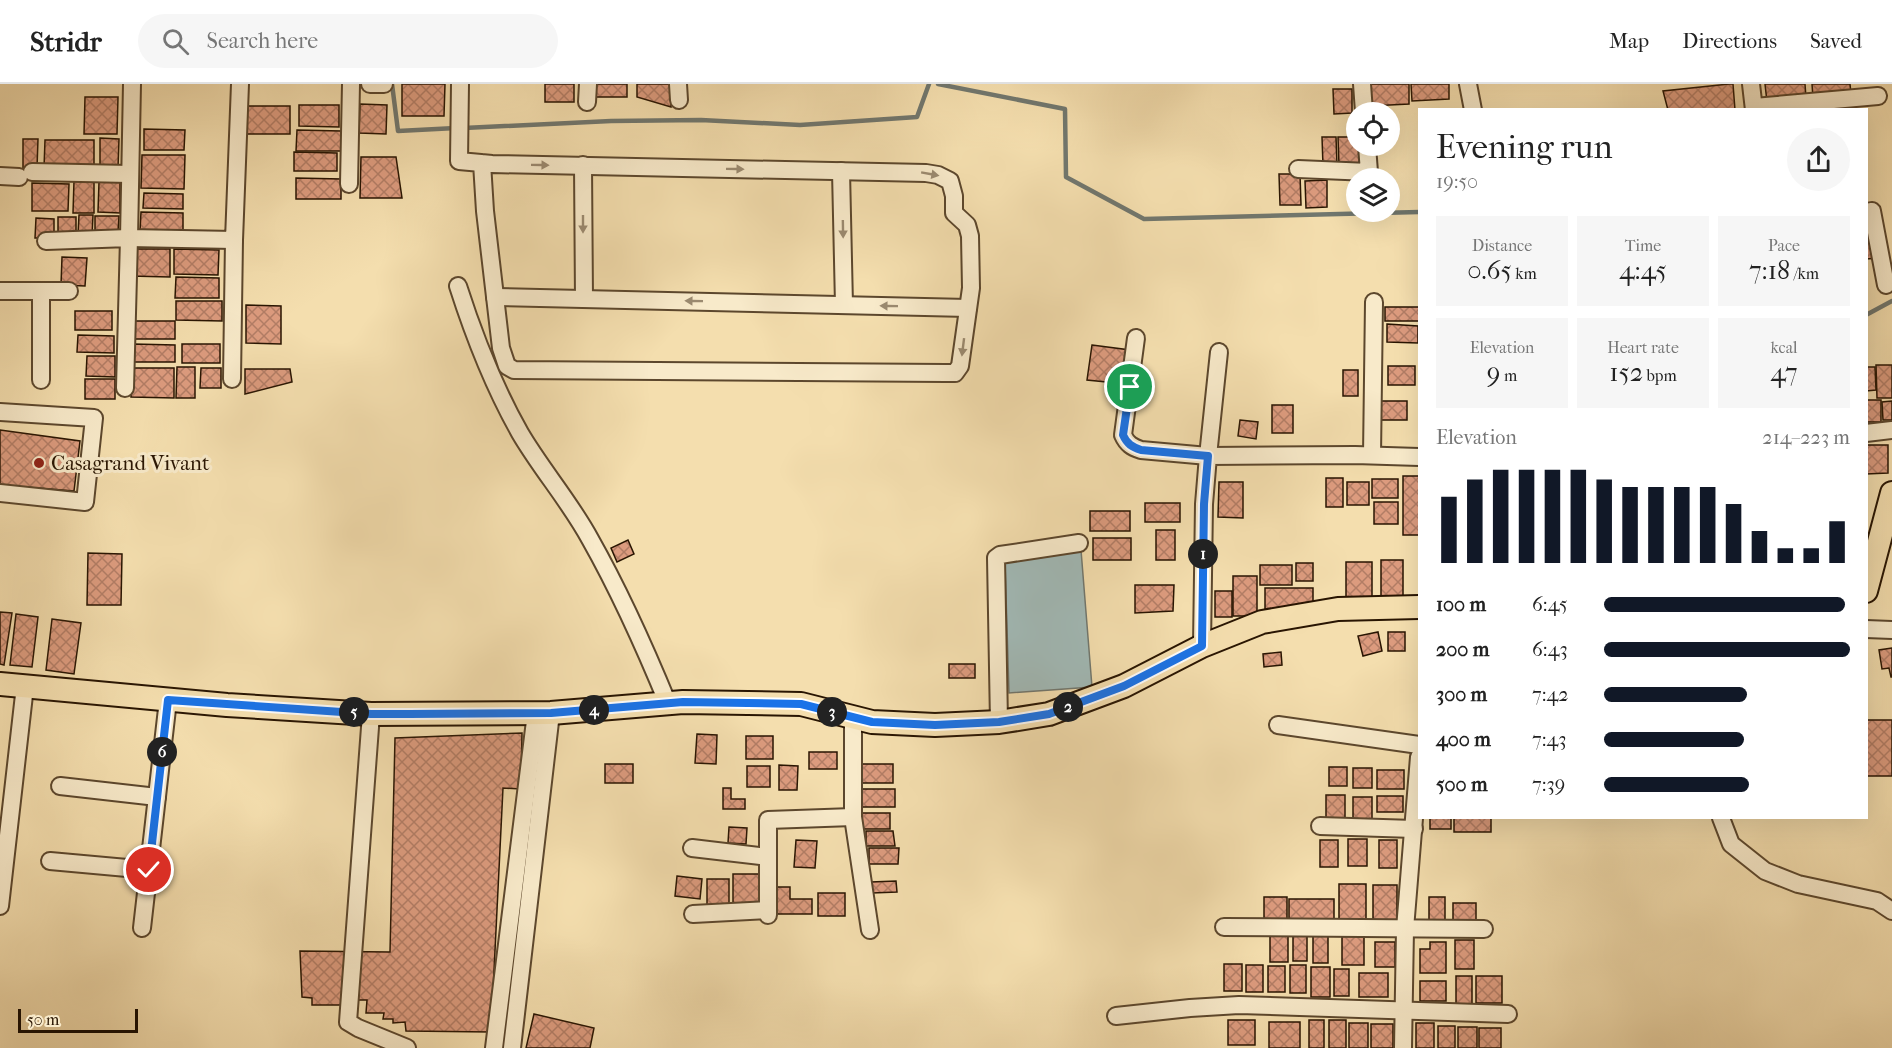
<!DOCTYPE html>
<html lang="en">
<head>
<meta charset="utf-8">
<style>
  body { margin:0; font-family:"IM FELL French Canon",serif; background:#f6f6f6; color:#222; height:100vh; display:flex; flex-direction:column; font-size:22px; white-space:nowrap }
  * { box-sizing:border-box; margin:0 }
  p { font-size:20px; color:#767676 }
  .icon { flex:none; width:33px; height:33px; fill:none; stroke:currentColor; stroke-width:2; stroke-linecap:round; stroke-linejoin:round }
  .map { position:relative; flex:1; overflow:hidden }
  .details { position:absolute; left:1418px; top:24px; width:450px; height:711px; display:flex; flex-direction:column; background:#fff; border-radius:0px; box-shadow:0 6px 24px #0002 }
  .details>* { flex:none }
  .controls { position:absolute; left:1346px; top:18px; display:grid; gap:12px }
  .controls a { display:grid; place-items:center; width:54px; height:54px; border-radius:50%; background:#fff; box-shadow:0 6px 24px #0002; font-size:30px }
  .scale { position:absolute; left:18px; bottom:15px; width:120px; box-sizing:border-box; padding-left:6px; border:3px solid #291502; border-top:0; font-size:16px; line-height:21px; white-space:nowrap; color:#291502; -webkit-text-stroke:4px #f8eaca; paint-order:stroke }
  .pin { position:absolute; display:grid; place-items:center; width:51px; height:51px; color:#fff; margin:-26px; border:3px solid #fff; border-radius:50%; box-shadow:0 2px 6px #0007 }
  .km { position:absolute; width:30px; height:30px; margin:-15px; border-radius:50%; background:#222; color:#fff; font-size:16px; line-height:30px; text-align:center }
  .round { display:grid; place-items:center; flex:none; width:63px; height:63px; border-radius:32px; background:#f6f6f6 }
  .overview { display:flex; align-items:center; justify-content:space-between; height:102px; padding:0 18px }
  h1 { font-size:33px; font-weight:600; line-height:45px }
  .metrics { display:grid; grid-template-columns:repeat(3,1fr); gap:9px; height:102px; padding:6px 18px }
  .metrics div { display:grid; align-content:center; border-radius:0px; background:#f6f6f6; text-align:center }
  .metrics b { font-size:26px; font-weight:600 }
  .metrics small { font-size:16px; font-weight:400 }
  .metrics p { font-size:16px }
  .chart { height:168px; padding:12px 18px }
  .chart p { display:flex; justify-content:space-between }
  .chart svg { width:100%; height:108px; margin-top:6px; stroke:#111827; stroke-width:6 }
  ul { padding:0 18px; list-style:none; font-size:20px }
  li { display:grid; grid-template-columns:96px 72px 1fr; align-items:center; height:45px }
  li i { height:15px; border-radius:8px; background:#111827 }
  header { display:flex; align-items:center; gap:36px; box-sizing:border-box; height:84px; padding:0 30px; background:#fff; border-bottom:2px solid #e0e0e0 }
  header strong { font-size:28px }
  nav { display:flex; gap:33px; margin-inline-start:auto; font-size:21px }
  .search { width:420px; height:54px; background:#f6f6f6; display:flex; align-items:center; gap:15px; box-sizing:border-box; padding:0 21px; border-radius:33px; color:#767676; font-size:22px }
  .map>svg:first-child { display:block }
</style>
</head>
<body>
<header>
<strong>Stridr</strong>
<div class="search"><svg class="icon" aria-label="search" viewBox="0 0 24 24"><circle cx="10" cy="10" r="6"/><path d="M15 15l6 6"/></svg>Search here</div>
<nav><a>Map</a><a>Directions</a><a>Saved</a></nav>
</header>
<div class="map">
<svg width="1892" height="964" viewBox="0 0 1892 964">
  <defs>
    <pattern id="building-cross-hatch" width="8" height="8" patternUnits="userSpaceOnUse" patternTransform="scale(1.5)"><rect width="8" height="8" fill="#dc9b7e"/><path d="M0 0l8 8M0 8l8-8" fill="none" stroke="#b27d65"/></pattern>
  </defs>
  <rect width="100%" height="100%" fill="#f4deae"/>
  <filter id="stains"><feTurbulence type="fractalNoise" baseFrequency=".00333" numOctaves="4"/><feColorMatrix values="0 0 0 0 .2 0 0 0 0 .09 0 0 0 0 .02 0 0 0 .5 -.17"/></filter>
  <radialGradient id="worn" r=".72"><stop offset=".6" stop-color="#630" stop-opacity="0"/><stop offset="1" stop-color="#630" stop-opacity=".3"/></radialGradient>
  <path fill="#a1b9b6" stroke="#71776e" stroke-width="1.5" d="M1081,466L1092,603L1009,609L1005,479Z"/>
  <g fill="none" stroke-linecap="round" stroke-linejoin="round">
    <g stroke="#71776e" stroke-width="4.5">
      <path d="M392,0L398,47L456,44"/>
      <path d="M938,0L1065,25L1066,93L1144,135L1419,128"/>
      <path d="M464,44L611,37L701,36L800,41L917,33L929,0"/>
      <path d="M1866,231L1892,217"/>
    </g>
  </g>
  <g fill="url(#building-cross-hatch)" stroke="#291502" stroke-width="1.5">
    <path d="M402,0H445L444,32H402Z"/>
    <rect x="545" y="0" width="29" height="18"/>
    <rect x="594" y="0" width="33" height="13"/>
    <path d="M637,0H672L671,23L637,13Z"/>
    <path d="M1369,0H1409V20L1370,22Z"/>
    <path d="M1411,0H1449V15L1412,17Z"/>
    <path d="M1729,0H1733L1735,26H1668L1663,7Z"/>
    <path d="M1765,0H1805L1806,14L1767,18Z"/>
    <path d="M1812,0H1850L1851,10L1813,14Z"/>
    <path d="M1333,5H1352V29L1334,30Z"/>
    <path d="M85,13H118L117,50H84Z"/>
    <path d="M360,20L387,21L386,50L359,49Z"/>
    <path d="M299,21H339V43L299,42Z"/>
    <rect x="245" y="22" width="45" height="28"/>
    <path d="M144,45L185,46L184,66H144Z"/>
    <path d="M297,46L341,47V67H296Z"/>
    <path d="M1322,53H1336L1337,81L1323,82Z"/>
    <path d="M1338,53H1356V62H1361L1362,80L1339,81Z"/>
    <path d="M100,54L119,55L118,84H100Z"/>
    <path d="M23,55H38L37,84H23Z"/>
    <path d="M45,56H94V85L44,84Z"/>
    <path d="M294,68L337,69V87H294Z"/>
    <path d="M142,71H185L184,105L141,104Z"/>
    <path d="M361,73H396L402,114H360Z"/>
    <path d="M1279,90H1300L1301,121H1280Z"/>
    <path d="M296,94L341,95V115H296Z"/>
    <path d="M1327,96V123L1306,124L1305,97Z"/>
    <path d="M74,97H94V129H73Z"/>
    <path d="M99,98H120V129L98,128Z"/>
    <path d="M32,99L69,100L68,127H32Z"/>
    <path d="M144,109L183,110V125L143,124Z"/>
    <path d="M141,128L183,129V148L140,147Z"/>
    <path d="M79,131H93L92,152L78,151Z"/>
    <path d="M95,132H119L118,148H95Z"/>
    <rect x="58" y="133" width="18" height="18"/>
    <path d="M36,134L54,135V154H35Z"/>
    <path d="M1874,144L1879,174L1866,175V146Z"/>
    <path d="M131,165H170V193L130,192Z"/>
    <path d="M174,165L219,166L218,191L174,190Z"/>
    <path d="M62,173L87,174L85,202L61,201Z"/>
    <path d="M176,193L219,194V214H175Z"/>
    <path d="M176,217H222V237L176,236Z"/>
    <path d="M246,221L281,222V260L246,259Z"/>
    <rect x="1385" y="223" width="34" height="14"/>
    <rect x="75" y="227" width="37" height="19"/>
    <path d="M130,237H175V255H129Z"/>
    <path d="M1387,240L1418,242V259L1387,258Z"/>
    <path d="M78,251L114,252V269L77,268Z"/>
    <path d="M133,260L175,261V278H133Z"/>
    <rect x="182" y="260" width="38" height="19"/>
    <path d="M1092,261L1130,266L1126,300L1087,296Z"/>
    <path d="M87,272H115V293L86,292Z"/>
    <path d="M1876,281H1892V314H1877Z"/>
    <rect x="1388" y="282" width="27" height="19"/>
    <path d="M177,283H195V314H176Z"/>
    <path d="M1866,283H1875L1876,306L1866,307Z"/>
    <path d="M131,284H174V314L131,313Z"/>
    <path d="M201,284H221V304H200Z"/>
    <path d="M245,285H290L292,298L245,310Z"/>
    <rect x="1343" y="286" width="15" height="26"/>
    <rect x="85" y="295" width="30" height="20"/>
    <rect x="1866" y="316" width="15" height="22"/>
    <rect x="1378" y="317" width="29" height="19"/>
    <path d="M1892,317V336H1883L1882,318Z"/>
    <rect x="1272" y="321" width="21" height="28"/>
    <path d="M1240,336L1258,338L1256,355L1238,352Z"/>
    <path d="M0,346L80,357L74,407L0,401Z"/>
    <path d="M1866,361H1888V389L1866,390Z"/>
    <rect x="1403" y="392" width="16" height="59"/>
    <rect x="1326" y="394" width="17" height="29"/>
    <rect x="1372" y="395" width="26" height="19"/>
    <path d="M1219,398H1243V434L1218,433Z"/>
    <rect x="1347" y="398" width="22" height="23"/>
    <rect x="1374" y="418" width="24" height="22"/>
    <rect x="1145" y="419" width="35" height="19"/>
    <rect x="1090" y="427" width="40" height="20"/>
    <rect x="1156" y="446" width="19" height="30"/>
    <rect x="1093" y="454" width="38" height="22"/>
    <path d="M628,456L634,470L617,478L611,464Z"/>
    <path d="M88,469L122,470L121,521H87Z"/>
    <rect x="1381" y="476" width="22" height="41"/>
    <rect x="1346" y="478" width="26" height="35"/>
    <rect x="1296" y="479" width="17" height="18"/>
    <rect x="1260" y="481" width="32" height="20"/>
    <rect x="1233" y="492" width="24" height="40"/>
    <path d="M1135,501H1174L1173,527L1135,529Z"/>
    <rect x="1265" y="504" width="48" height="21"/>
    <rect x="1215" y="507" width="17" height="26"/>
    <path d="M0,528L12,529L4,581L0,580Z"/>
    <path d="M16,530L38,533L32,583L10,581Z"/>
    <path d="M52,535L81,539L74,590L46,586Z"/>
    <path d="M1378,548L1382,567L1363,572L1358,552Z"/>
    <rect x="1388" y="548" width="17" height="19"/>
    <path d="M1892,564V593H1891L1889,584L1882,585L1879,566Z"/>
    <path d="M1281,568L1282,581L1264,583L1263,570Z"/>
    <rect x="949" y="580" width="26" height="14"/>
    <rect x="1866" y="636" width="26" height="56"/>
    <path d="M522,649L521,705L503,704L491,948L406,947L405,938L393,939V935H383L384,929H366L367,916H344V921H312V914L302,913L300,867L390,868L395,654Z"/>
    <path d="M697,650L717,651L716,680L695,679Z"/>
    <rect x="746" y="652" width="27" height="23"/>
    <rect x="809" y="668" width="28" height="17"/>
    <rect x="605" y="680" width="28" height="19"/>
    <rect x="861" y="680" width="32" height="19"/>
    <path d="M779,681L798,682L797,706H779Z"/>
    <rect x="747" y="682" width="23" height="21"/>
    <rect x="1329" y="683" width="18" height="19"/>
    <rect x="1353" y="684" width="19" height="20"/>
    <rect x="1377" y="686" width="27" height="19"/>
    <path d="M723,704H731V715H745V725H723Z"/>
    <rect x="860" y="705" width="35" height="18"/>
    <rect x="1326" y="711" width="19" height="23"/>
    <rect x="1377" y="712" width="26" height="16"/>
    <rect x="1353" y="713" width="19" height="25"/>
    <rect x="862" y="729" width="28" height="16"/>
    <rect x="1430" y="734" width="21" height="11"/>
    <rect x="1454" y="734" width="37" height="14"/>
    <path d="M729,743L747,744L746,760L728,759Z"/>
    <path d="M866,747H893L895,762H866Z"/>
    <rect x="1348" y="755" width="19" height="27"/>
    <path d="M796,756L817,757L815,784L794,783Z"/>
    <rect x="1320" y="756" width="18" height="27"/>
    <rect x="1379" y="756" width="18" height="28"/>
    <path d="M869,764H899L898,780H869Z"/>
    <rect x="733" y="790" width="27" height="33"/>
    <path d="M677,792L702,795L700,815L675,812Z"/>
    <rect x="707" y="795" width="22" height="30"/>
    <path d="M896,797L897,808L872,809L871,798Z"/>
    <rect x="1339" y="800" width="27" height="37"/>
    <rect x="1373" y="801" width="24" height="37"/>
    <path d="M775,803H790V815H812V830H775Z"/>
    <rect x="818" y="809" width="27" height="23"/>
    <rect x="1264" y="813" width="23" height="28"/>
    <rect x="1429" y="813" width="16" height="31"/>
    <rect x="1289" y="815" width="45" height="26"/>
    <rect x="1453" y="819" width="23" height="25"/>
    <rect x="1270" y="847" width="18" height="31"/>
    <rect x="1293" y="849" width="14" height="28"/>
    <rect x="1313" y="851" width="15" height="28"/>
    <rect x="1342" y="851" width="22" height="30"/>
    <rect x="1455" y="856" width="19" height="29"/>
    <rect x="1375" y="858" width="20" height="25"/>
    <path d="M1430,858H1446V889H1420V865H1430Z"/>
    <rect x="1224" y="880" width="18" height="27"/>
    <rect x="1246" y="881" width="17" height="27"/>
    <rect x="1290" y="881" width="16" height="28"/>
    <rect x="1268" y="882" width="17" height="26"/>
    <rect x="1311" y="883" width="19" height="30"/>
    <rect x="1334" y="885" width="15" height="27"/>
    <rect x="1359" y="889" width="29" height="24"/>
    <rect x="1456" y="892" width="16" height="28"/>
    <rect x="1476" y="892" width="26" height="27"/>
    <rect x="1420" y="897" width="26" height="20"/>
    <path d="M534,930L594,944L590,964H526Z"/>
    <rect x="1228" y="936" width="27" height="25"/>
    <rect x="1309" y="936" width="15" height="28"/>
    <rect x="1329" y="936" width="17" height="28"/>
    <rect x="1269" y="938" width="31" height="26"/>
    <rect x="1349" y="939" width="19" height="25"/>
    <rect x="1416" y="939" width="18" height="25"/>
    <rect x="1371" y="940" width="22" height="24"/>
    <rect x="1438" y="942" width="17" height="22"/>
    <rect x="1458" y="943" width="19" height="21"/>
    <rect x="1479" y="944" width="22" height="20"/>
  </g>
  <g fill="none" stroke-linecap="round" stroke-linejoin="round">
    <defs>
      <g id="minor">
        <path d="M132,0L129,154L234,156L240,0"/>
        <path d="M370,0H384"/>
        <path d="M460,0L459,77L492,80L926,89L938,91L950,97L954,112V129L967,141L970,152L971,204L960,282L955,289H946L514,286L507,282L501,264L485,127L482,79"/>
        <path d="M678,0L679,16"/>
        <path d="M1362,0L1364,28"/>
        <path d="M1468,0L1473,26"/>
        <path d="M1751,0L1754,26"/>
        <path d="M587,18L588,0"/>
        <path d="M1754,23L1878,12"/>
        <path d="M583,81L584,215"/>
        <path d="M1298,85L1369,88L1367,62"/>
        <path d="M841,87L844,221"/>
        <path d="M32,88L130,90"/>
        <path d="M0,92L19,93"/>
        <path d="M349,100L351,0"/>
        <path d="M1866,128L1872,127L1886,201"/>
        <path d="M46,157L129,154L125,304"/>
        <path d="M458,202C474,252 494,303 520,349C541,385 570,418 590,455C620,508 645,564 668,620"/>
        <path d="M0,207H69"/>
        <path d="M41,207V296"/>
        <path d="M495,213L968,224"/>
        <path d="M1136,254L1123,351C1127,360 1132,363 1141,366L1208,372L1219,268"/>
        <path d="M232,295L234,156"/>
        <path d="M0,328L94,334L85,418L0,409"/>
        <path d="M1866,349L1892,346"/>
        <path d="M1372,371L1374,218"/>
        <path d="M1866,545L1892,546"/>
        <path d="M1202,562L1204,420L1208,372L1355,371L1419,373"/>
        <path d="M371,630L348,938L358,944L407,964"/>
        <path d="M853,633V733L870,846"/>
        <path d="M999,638L996,474L1000,471L1079,459"/>
        <path d="M1278,641L1419,661"/>
        <path d="M60,702L157,713"/>
        <path d="M1721,734L1731,760L1765,787L1798,800L1877,817L1892,827"/>
        <path d="M1320,742L1414,745"/>
        <path d="M692,764L768,773"/>
        <path d="M50,777L149,786"/>
        <path d="M0,822L25,602"/>
        <path d="M693,830L768,826"/>
        <path d="M768,831V736L853,733"/>
        <path d="M1224,843L1484,845"/>
        <path d="M142,844L168,616"/>
        <path d="M1116,932L1190,924L1239,921L1508,930"/>
        <path d="M494,964L536,629"/>
        <path d="M512,964L551,629"/>
        <path d="M1403,964L1405,845L1419,673"/>
      </g>
      <g id="major">
        <path d="M1866,507L1892,409"/>
        <path d="M0,600L227,621L371,630L551,629L683,618L801,620L872,638L935,641L999,638L1049,630L1124,602L1202,562L1262,538L1338,525L1419,523"/>
      </g>
    </defs>
    <use href="#minor" stroke="#5c472d" stroke-width="20"/>
    <use href="#major" stroke="#291502" stroke-width="26"/>
    <use href="#minor" stroke="#f8eaca" stroke-width="16"/>
    <use href="#major" stroke="#f4deae" stroke-width="22"/>
  </g>
  <defs><path id="oneway-solid" d="M-6-.8H1V-3.2L6.5 0L1 3.2V.8H-6Z" transform="scale(1.5)"/></defs>
  <g fill="#9b8a70">
    <use href="#oneway-solid" transform="translate(540 81) rotate(1)"/>
    <use href="#oneway-solid" transform="translate(735 85) rotate(1)"/>
    <use href="#oneway-solid" transform="translate(930 90) rotate(10)"/>
    <use href="#oneway-solid" transform="translate(583 140) rotate(90)"/>
    <use href="#oneway-solid" transform="translate(843 145) rotate(89)"/>
    <use href="#oneway-solid" transform="translate(694 217) rotate(-179)"/>
    <use href="#oneway-solid" transform="translate(889 222) rotate(-179)"/>
    <use href="#oneway-solid" transform="translate(963 263) rotate(97)"/>
  </g>
  <g fill="none" stroke-linecap="round" stroke-linejoin="round">
    <defs>
      <path id="route" d="M149,786L168,616L371,630H409L551,629L683,618L801,620L872,638L935,641L999,638L1049,630L1124,602L1202,562L1204,420L1208,372L1141,366C1132,363 1127,360 1123,351L1130,303"/>
    </defs>
    <use href="#route" stroke="#fff" stroke-width="12"/>
    <use href="#route" stroke="#1a73e8" stroke-width="8"/>
  </g>
  <circle fill="#8f2418" stroke="#f8eaca" stroke-width="2" cx="39" cy="379" r="6"/>
  <g text-anchor="middle" dominant-baseline="central" stroke-width="6" stroke-linejoin="round" paint-order="stroke">
    <g font-size="21" fill="#291502" stroke="#f8eaca" text-anchor="start">
      <text x="51" y="379">Casagrand Vivant</text>
    </g>
  </g>
  <rect width="100%" height="100%" filter="url(#stains)"/>
  <rect width="100%" height="100%" fill="url(#worn)"/>
</svg>
<div class="controls">
<a><svg class="icon" aria-label="locate" viewBox="0 0 24 24"><circle cx="12" cy="12" r="6"/><path d="M12 2v4M12 18v4M2 12h4M18 12h4"/></svg></a>
<a><svg class="icon" aria-label="layers" viewBox="0 0 24 24"><path d="M12 4l9 5-9 5-9-5zM3 14l9 5 9-5"/></svg></a>
</div>
<div class="scale">50 m</div>
<div class="pin" style="left:1130px;top:303px;background:#1e9e55"><svg class="icon" aria-label="arrive" viewBox="0 0 24 24"><path d="M6 21V4h12l-3 4 3 4H6"/></svg></div>
<div class="pin" style="left:149px;top:786px;background:#d93025"><svg class="icon" aria-label="check" viewBox="0 0 24 24"><path d="M5 12l5 5 9-10"/></svg></div>
<b class="km" style="left:1203px;top:470px">1</b>
<b class="km" style="left:1068px;top:623px">2</b>
<b class="km" style="left:832px;top:628px">3</b>
<b class="km" style="left:594px;top:626px">4</b>
<b class="km" style="left:354px;top:628px">5</b>
<b class="km" style="left:162px;top:668px">6</b>
<section class="details">
<div class="overview"><div><h1>Evening run</h1><p>19:50</p></div><a class="round"><svg class="icon" aria-label="share" viewBox="0 0 24 24"><path d="M12 15V3M7 8l5-5 5 5M5 13v7h14v-7"/></svg></a></div>
<div class="metrics">
<div><p>Distance</p><b>0.65<small> km</small></b></div>
<div><p>Time</p><b>4:45</b></div>
<div><p>Pace</p><b>7:18<small> /km</small></b></div>
</div>
<div class="metrics">
<div><p>Elevation</p><b>9<small> m</small></b></div>
<div><p>Heart rate</p><b>152<small> bpm</small></b></div>
<div><p>kcal</p><b>47</b></div>
</div>
<div class="chart"><p><span>Elevation</span>214–223 m</p>
<svg viewBox="0 0 160 44" preserveAspectRatio="none"><path d="M5 44V17M15 44V10M25 44V6M35 44V6M45 44V6M55 44V6M65 44V10M75 44V13M85 44V13M95 44V13M105 44V13M115 44V20M125 44V31M135 44V38M145 44V38M155 44V27"/></svg>
</div>
<ul>
<li><b>100 m</b>6:45<i style="width:98%"></i></li>
<li><b>200 m</b>6:43<i style="width:100%"></i></li>
<li><b>300 m</b>7:42<i style="width:58%"></i></li>
<li><b>400 m</b>7:43<i style="width:57%"></i></li>
<li><b>500 m</b>7:39<i style="width:59%"></i></li>
</ul>
</section>
</div>
</body>
</html>
